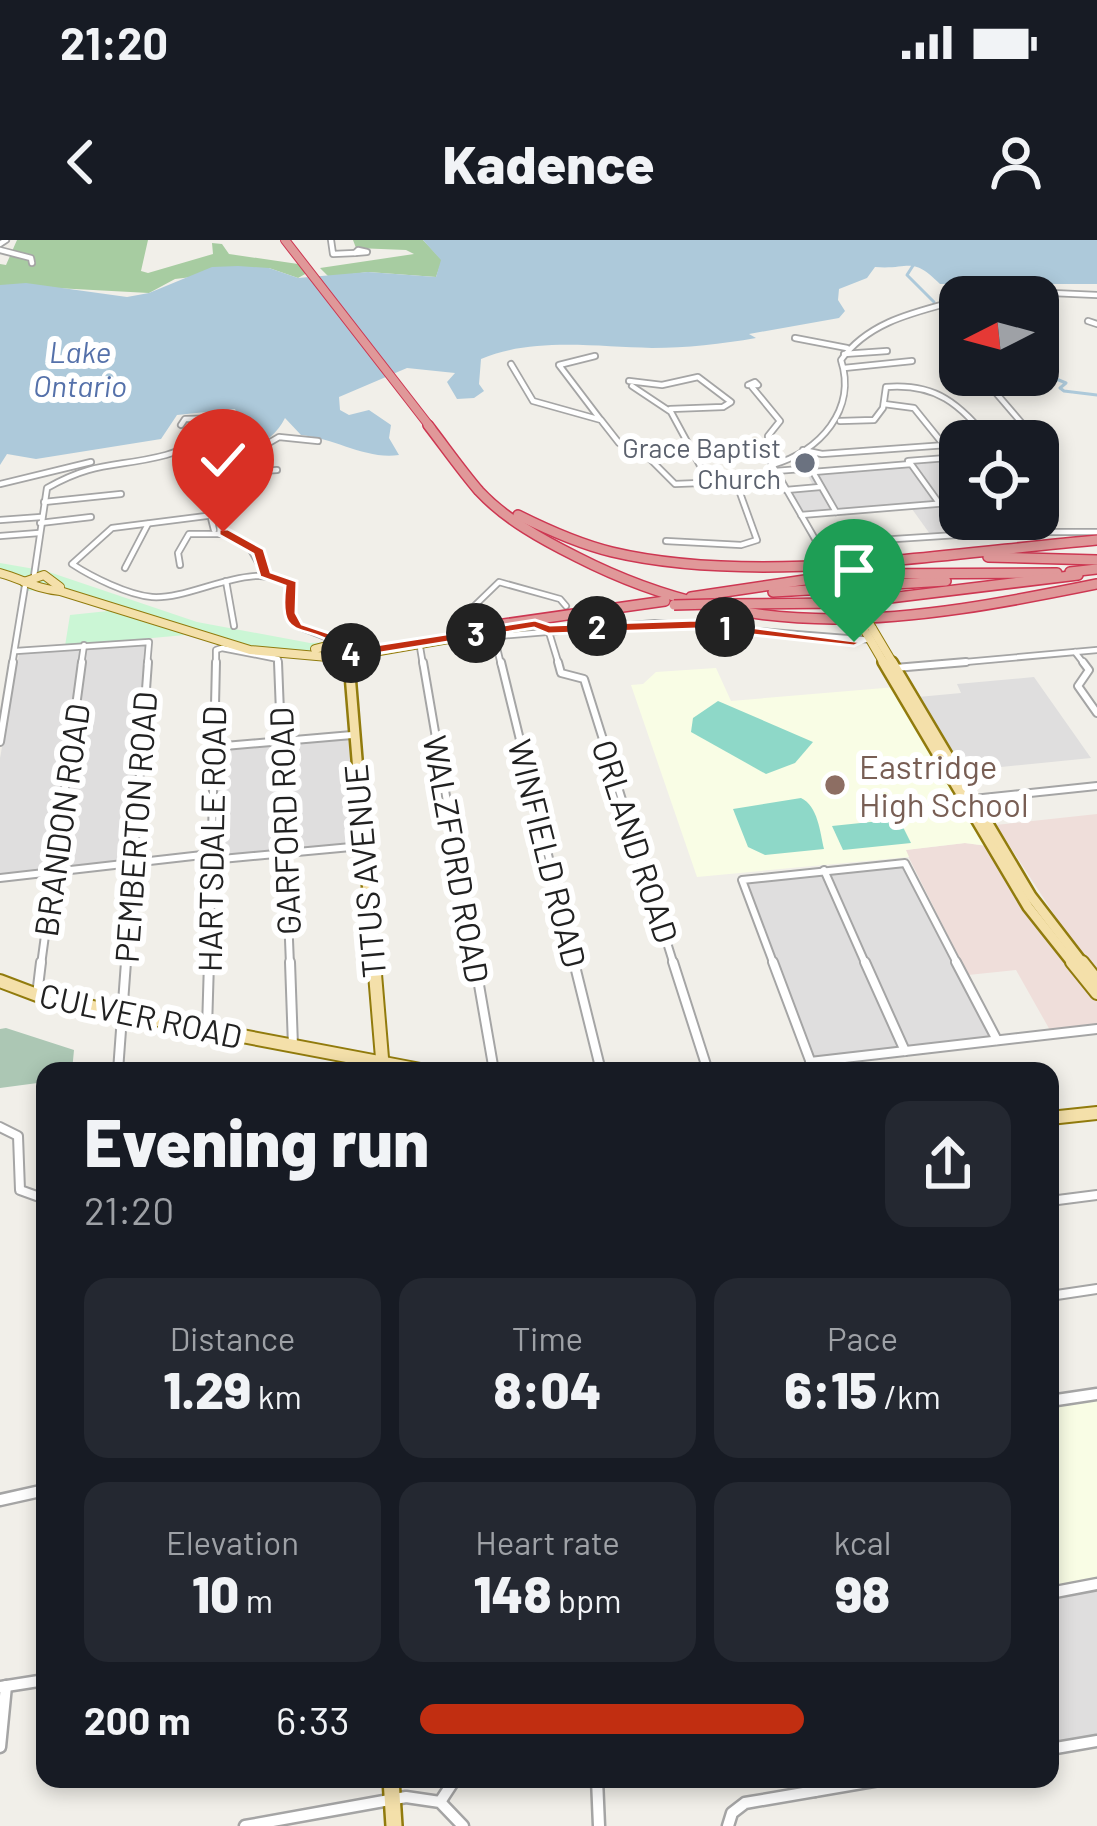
<!DOCTYPE html>
<html lang="en">
<head>
<meta charset="utf-8">
<style>
  body { margin:0; font-family:Barlow,sans-serif; background:#242831; color:#f1f3f6; height:100vh; display:flex; flex-direction:column; font-size:45px; white-space:nowrap }
  * { box-sizing:border-box; margin:0 }
  p { font-size:39px; color:#9ea1a6 }
  .icon { flex:none; width:66px; height:66px; fill:none; stroke:currentColor; stroke-width:2; stroke-linecap:round; stroke-linejoin:round }
  .map { position:relative; flex:1; overflow:hidden }
  .panel { position:absolute; left:36px; top:822px; width:1023px; height:726px; display:flex; flex-direction:column; background:#171b24; border-radius:24px; box-shadow:0 6px 18px #0003 }
  .panel>* { flex:none }
  .needle { width:78px; rotate:264deg }
  .fabs { position:absolute; left:939px; top:36px; display:grid; gap:24px }
  .fabs a { display:grid; place-items:center; width:120px; height:120px; border-radius:24px; background:#171b24; box-shadow:0 6px 18px #0003; font-size:60px }
  .pin { position:absolute; display:grid; place-items:center; width:102px; height:102px; color:#fff; margin:-123px -51px; border-radius:50% 50% 50% 0; rotate:-45deg; box-shadow:0 0 12px #0007 }
  .pin .icon { rotate:45deg }
  .km { position:absolute; width:60px; height:60px; margin:-30px; border-radius:50%; background:#222; color:#fff; font-size:33px; line-height:60px; text-align:center }
  .round { display:grid; place-items:center; flex:none; width:126px; height:126px; border-radius:24px; background:#242831 }
  .head { display:flex; align-items:center; justify-content:space-between; height:204px; padding:0 48px }
  h1 { font-size:66px; font-weight:800; line-height:90px }
  .figures { display:grid; grid-template-columns:repeat(3,1fr); gap:18px; height:204px; padding:12px 48px }
  .figures div { display:grid; align-content:center; border-radius:24px; background:#242831; text-align:center }
  .figures b { font-size:51px; font-weight:800 }
  .figures small { font-size:33px; font-weight:400 }
  .figures p { font-size:33px }
  ul { padding:0 48px; list-style:none; font-size:39px }
  li { display:grid; grid-template-columns:192px 144px 1fr; align-items:center; height:90px }
  li i { height:30px; border-radius:15px; background:#c12e11 }
  .status { display:flex; justify-content:space-between; align-items:center; height:84px; padding:0 60px; background:#171b24; direction:ltr }
  .status svg { height:33px; fill:currentColor }
  header { display:flex; justify-content:space-between; align-items:center; height:156px; padding:0 48px; background:#171b24; font-size:54px; font-weight:800 }
  .map>svg:first-child { display:block }
</style>
</head>
<body>
<div class="status"><b>21:20</b><svg viewBox="0 0 49 12"><path d="M0 12V9h3v3zM5 12V6h3v6zM10 12V3h3v9zM15 12V0h3v12zM26 1h20v11H26zM47 4h2v5h-2z"/></svg></div>
<header><svg class="icon" aria-label="back" viewBox="0 0 24 24"><path d="M15 5l-7 7 7 7"/></svg>Kadence<svg class="icon" aria-label="person" viewBox="0 0 24 24"><circle cx="12" cy="8" r="4"/><path d="M4 21q1-7 8-7t8 7"/></svg></header>
<div class="map">
<svg width="1097" height="1586" viewBox="0 0 1097 1586">
  <rect width="100%" height="100%" fill="#f1efe9"/>
  <g fill="#dfdede">
    <path d="M960,218V279H997L1004,289L930,294L912,269L805,278L787,247L813,245L804,229Z"/>
    <path d="M147,404L130,620L0,637V518L19,414Z"/>
    <path d="M1034,437L1091,518L962,531L918,457L961,453L957,444Z"/>
    <path d="M343,497L349,500L355,603L213,616L216,511Z"/>
    <path d="M905,623L997,800L810,822L742,640Z"/>
    <path d="M1097,1344V1501L1050,1509V1353Z"/>
  </g>
  <g fill="#efdeda">
    <path d="M1097,574V730L1063,688L996,585Z"/>
    <path d="M965,603L988,606L1032,677L1097,757V787L1051,792L1016,730L968,735L905,610Z"/>
  </g>
  <g fill="#f9fde5">
    <path d="M716,428L731,461L896,447L988,606L965,603L906,610L909,617L697,637L631,445L643,444L656,432Z"/>
    <path d="M1097,1154V1345L1050,1353V1160Z"/>
  </g>
  <g fill="#a7cca1">
    <path d="M17,0H148L141,31L148,33L213,14L212,3L222,4L229,14L298,24L307,33L298,38L269,28L175,39L149,53L0,45V24L6,25Z"/>
    <path d="M353,0H423L442,20L436,37L368,32L329,37L320,28L414,14L406,10L356,8Z"/>
  </g>
  <path fill="#acc7b4" d="M6,788L74,810L72,831H45V842L0,848V789Z"/>
  <path fill="#cbf6d5" d="M0,323L46,331L197,382L310,403L353,401L357,410L353,419L337,423L324,416L272,417L185,395L65,406L70,375L108,371L45,350L22,351L19,343L0,336Z"/>
  <g fill="#8ed8c8">
    <path d="M718,461L813,502L795,523L766,534L691,492L693,478Z"/>
    <path d="M801,558C818,566 820,592 824,609L765,615L748,607L733,569Z"/>
    <path d="M899,579L911,603L843,610L832,586Z"/>
  </g>
  <path fill="#adc9da" d="M423,0H1097V44H940C911,15 910,30 875,27L867,38L839,49L838,60L845,71L839,78L749,94L756,98C722,104 686,108 652,108C596,107 533,97 481,119L479,144L484,151L474,158L457,159L447,142L455,133L407,128L339,157L340,170L349,175L369,170L391,185L389,198L399,215C366,220 335,198 301,195L285,178C273,203 251,204 235,235L215,238L196,233L226,212L222,210L240,180L235,169L177,175L161,199L36,219L7,214L0,225V45L26,43L127,57L149,53L212,27L238,26L269,28L298,38L368,32L436,37L441,20Z"/>
  <g fill="none" stroke-linecap="round" stroke-linejoin="round">
    <g stroke="#adc9da" stroke-width="3">
      <path d="M914,24L907,35L934,62"/>
      <path d="M943,69L960,82"/>
      <path d="M1038,123L1049,136L1066,143L1060,148L1064,151L1097,155"/>
    </g>
    <defs>
      <g id="minor-far3">
        <path d="M331,0L333,14L355,13"/>
        <path d="M0,4L6,0"/>
        <path d="M0,10L31,18L32,23"/>
        <path d="M358,10L367,12L355,13Z"/>
        <path d="M974,57L1030,52L1097,55"/>
        <path d="M1088,81L1097,84"/>
        <path d="M795,98L847,108"/>
        <path d="M844,114L887,111"/>
        <path d="M595,116L559,125L600,179"/>
        <path d="M511,124L533,161L601,180L619,203L642,211L675,244L780,240"/>
        <path d="M844,128L912,121"/>
        <path d="M984,139L1032,195L998,201"/>
        <path d="M629,141L662,145L698,137L731,162L723,167L670,169"/>
        <path d="M755,142L758,145H748Z"/>
        <path d="M632,146L671,172L710,244"/>
        <path d="M752,147L780,181L768,196L770,221L826,318"/>
        <path d="M884,164L914,168L943,204"/>
        <path d="M840,181L874,180L883,168L886,147C937,143 959,164 990,201"/>
        <path d="M803,210L822,214L960,204"/>
        <path d="M908,221L960,217"/>
        <path d="M772,225C820,212 857,169 841,120C869,81 916,72 960,60"/>
        <path d="M775,231L815,228"/>
        <path d="M247,232L277,230"/>
        <path d="M0,244L91,222"/>
        <path d="M786,250L820,247"/>
        <path d="M44,262L121,254"/>
        <path d="M836,272L813,232L911,224L939,263"/>
        <path d="M214,275L112,288L72,324C92,337 128,355 152,357C195,360 255,316 294,347L292,374L300,387L341,403"/>
        <path d="M801,275L960,262"/>
        <path d="M0,280L41,277"/>
        <path d="M40,283L91,277"/>
        <path d="M214,290L211,278L267,204L279,197L318,201"/>
        <path d="M0,296L39,293"/>
        <path d="M666,301L741,305L757,300L736,242"/>
        <path d="M818,304L1003,292H1097"/>
        <path d="M180,325L178,313L189,294H226L247,303L265,334L274,337"/>
        <path d="M125,328L148,284"/>
        <path d="M34,336L47,248C96,220 117,228 166,215C191,208 212,193 238,187L235,178L185,179L181,185"/>
        <path d="M226,341L234,386"/>
        <path d="M469,389L466,374L499,342L560,359L566,366"/>
        <path d="M548,389L559,425"/>
        <path d="M494,395L501,425"/>
        <path d="M475,398L655,383L872,400"/>
        <path d="M420,407L423,425"/>
        <path d="M16,411L149,402L147,425"/>
        <path d="M1075,412L1085,425"/>
        <path d="M12,425L25,346"/>
        <path d="M81,425L84,405"/>
        <path d="M216,425V410L222,408L278,419V425"/>
        <path d="M932,425L1097,410"/>
      </g>
      <g id="minor-far2">
        <path d="M278,422L290,725"/>
        <path d="M423,422L475,725"/>
        <path d="M501,422L575,725"/>
        <path d="M558,422L561,433L584,439L674,725"/>
        <path d="M1083,422L1089,430L1078,446L1097,473"/>
        <path d="M895,428L966,422"/>
        <path d="M0,502L13,422"/>
        <path d="M213,507L352,495"/>
        <path d="M973,559L1097,546"/>
        <path d="M211,620L362,606"/>
        <path d="M824,630L866,725"/>
        <path d="M0,638L211,614"/>
        <path d="M41,725L82,422"/>
        <path d="M126,725L148,422"/>
        <path d="M209,725L216,422"/>
        <path d="M774,725L742,640L905,623L958,725"/>
      </g>
      <g id="minor-far1">
        <path d="M290,722L293,806"/>
        <path d="M475,722L494,831"/>
        <path d="M574,722L601,831"/>
        <path d="M673,722L708,831"/>
        <path d="M773,722L814,831"/>
        <path d="M865,722L905,811"/>
        <path d="M956,722L997,800"/>
        <path d="M37,755L41,722"/>
        <path d="M207,789L209,722"/>
        <path d="M810,822L1097,789"/>
        <path d="M118,831L126,722"/>
        <path d="M0,887L18,896L20,950L45,959"/>
        <path d="M1050,961L1097,955"/>
        <path d="M1050,1056L1097,1049"/>
      </g>
      <g id="minor">
        <path d="M1050,1161L1097,1154"/>
        <path d="M0,1260L45,1250"/>
        <path d="M1050,1353L1097,1344"/>
        <path d="M0,1447L45,1440"/>
        <path d="M0,1507L6,1446"/>
        <path d="M1050,1509L1097,1501"/>
        <path d="M597,1539L599,1586"/>
        <path d="M813,1539L815,1551"/>
        <path d="M440,1562L455,1539"/>
        <path d="M245,1586L406,1557L440,1562L463,1586"/>
        <path d="M728,1586L732,1573L745,1563L885,1539"/>
      </g>
      <g id="major-far3">
        <path d="M0,333C23,339 35,349 60,351L250,410L339,418L541,383"/>
        <path d="M836,335L864,375"/>
        <path d="M24,342L44,335L60,347"/>
        <path d="M872,388L894,425"/>
        <path d="M864,389L885,425"/>
        <path d="M315,409L338,403L367,406"/>
        <path d="M348,415L349,425"/>
      </g>
      <g id="major-far2">
        <path d="M349,422L374,725"/>
        <path d="M883,422L1028,667L1074,725"/>
        <path d="M892,422L1031,656L1084,725"/>
      </g>
      <g id="major-far1">
        <path d="M374,722L383,830"/>
        <path d="M1072,722L1097,753"/>
        <path d="M1082,722L1097,741"/>
        <path d="M0,741L37,755L126,774L426,831"/>
        <path d="M1050,878L1097,873"/>
      </g>
      <path id="major" d="M391,1539L394,1586"/>
      <path id="highway-far1" d="M285,0L431,188"/>
      <g id="highway">
        <path d="M428,185C445,207 461,230 479,251C506,280 543,300 577,317C755,408 910,382 1097,344"/>
        <path d="M518,275C548,290 579,304 612,312C755,346 949,313 1097,300"/>
        <path d="M988,317L1097,320"/>
        <path d="M1070,332L1097,329"/>
        <path d="M862,346L946,341"/>
        <path d="M773,352L827,349"/>
        <path d="M691,357L845,334L1057,333"/>
        <path d="M714,364L849,363L1078,335"/>
        <path d="M469,389L665,361"/>
      </g>
    </defs>
    <use href="#minor-far3" stroke="#a5a5a5" stroke-width="8"/>
    <use href="#minor-far2" stroke="#a5a5a5" stroke-width="10"/>
    <use href="#minor-far1" stroke="#a5a5a5" stroke-width="12"/>
    <use href="#minor" stroke="#a5a5a5" stroke-width="15"/>
    <use href="#major-far3" stroke="#917b0d" stroke-width="10"/>
    <use href="#major-far2" stroke="#917b0d" stroke-width="14"/>
    <use href="#major-far1" stroke="#917b0d" stroke-width="16"/>
    <use href="#major" stroke="#917b0d" stroke-width="20"/>
    <use href="#highway-far1" stroke="#cd3752" stroke-width="10"/>
    <use href="#highway" stroke="#cd3752" stroke-width="12"/>
    <use href="#minor-far3" stroke="#fff" stroke-width="4.5"/>
    <use href="#minor-far2" stroke="#fff" stroke-width="6"/>
    <use href="#minor-far1" stroke="#fff" stroke-width="8"/>
    <use href="#minor" stroke="#fff" stroke-width="10"/>
    <use href="#major-far3" stroke="#f4e0aa" stroke-width="8"/>
    <use href="#major-far2" stroke="#f4e0aa" stroke-width="9"/>
    <use href="#major-far1" stroke="#f4e0aa" stroke-width="12"/>
    <use href="#major" stroke="#f4e0aa" stroke-width="15"/>
    <use href="#highway-far1" stroke="#e09899" stroke-width="8"/>
    <use href="#highway" stroke="#e09899" stroke-width="9"/>
    <defs>
      <path id="minor-bridge" d="M826,318L834,330"/>
      <g id="major-bridge">
        <path d="M856,375L864,389"/>
        <path d="M864,375L872,388"/>
      </g>
      <g id="highway-bridge">
        <path d="M827,349L862,346"/>
        <path d="M674,365L714,364"/>
      </g>
    </defs>
    <use href="#minor-bridge" stroke="#a5a5a5" stroke-width="8" stroke-linecap="butt"/>
    <use href="#major-bridge" stroke="#917b0d" stroke-width="10" stroke-linecap="butt"/>
    <use href="#highway-bridge" stroke="#cd3752" stroke-width="12" stroke-linecap="butt"/>
    <use href="#minor-bridge" stroke="#fff" stroke-width="4.5"/>
    <use href="#major-bridge" stroke="#f4e0aa" stroke-width="8"/>
    <use href="#highway-bridge" stroke="#e09899" stroke-width="9"/>
  </g>
  <path fill="#c12e11" stroke="#fff" stroke-width="3" d="M219,289H228L264,309L271,332L297,341L296,373L302,384L353,401L356,408L535,380L550,385L697,380L862,402L854,406L697,389L548,394L534,388L350,418C345,414 342,409 336,405C302,382 278,403 285,346L260,337L253,314L219,295Z"/>
  <circle fill="#6b7280" stroke="#fff" stroke-width="4.5" cx="805" cy="223" r="12"/>
  <circle fill="#8d6e63" stroke="#fff" stroke-width="4.5" cx="835" cy="545" r="12"/>
  <g text-anchor="middle" dominant-baseline="central" stroke-width="12" stroke-linejoin="round" paint-order="stroke">
    <g font-size="27" fill="#5b616d" stroke="#fff" text-anchor="end">
      <text x="781" y="207">Grace Baptist<tspan x="781" dy="31">Church</tspan></text>
    </g>
    <g font-size="30" font-style="italic" fill="#5571aa" stroke="#fff">
      <text x="80" y="111">Lake<tspan x="80" dy="34">Ontario</tspan></text>
    </g>
    <g font-size="33" fill="#785e54" stroke="#fff" text-anchor="start">
      <text x="859" y="526">Eastridge<tspan x="859" dy="38">High School</tspan></text>
    </g>
    <g font-size="33" fill="#212121" stroke="#fff">
      <text transform="translate(61 580) rotate(-82)">BRANDON ROAD</text>
      <text transform="translate(284 581) rotate(-92)">GARFORD ROAD</text>
      <text transform="translate(135 587) rotate(-86)">PEMBERTON ROAD</text>
      <text transform="translate(211 599) rotate(-89)">HARTSDALE ROAD</text>
      <text transform="translate(636 601) rotate(72)">ORLAND ROAD</text>
      <text transform="translate(548 613) rotate(76)">WINFIELD ROAD</text>
      <text transform="translate(457 619) rotate(80)">WALZFORD ROAD</text>
      <text transform="translate(364 631) rotate(-95)">TITUS AVENUE</text>
      <text transform="translate(141 775) rotate(12)">CULVER ROAD</text>
    </g>
  </g>
</svg>
<div class="fabs">
<a><svg class="needle" viewBox="-14 -14 28 28"><path d="M0-13l5 13h-10z" fill="#e53935"/><path d="M0 13l5-13h-10z" fill="#9ea1a6"/></svg></a>
<a><svg class="icon" aria-label="locate" viewBox="0 0 24 24"><circle cx="12" cy="12" r="6"/><path d="M12 2v4M12 18v4M2 12h4M18 12h4"/></svg></a>
</div>
<div class="pin" style="left:854px;top:402px;background:#1e9e55"><svg class="icon" aria-label="arrive" viewBox="0 0 24 24"><path d="M6 21V4h12l-3 4 3 4H6"/></svg></div>
<div class="pin" style="left:223px;top:292px;background:#d93025"><svg class="icon" aria-label="check" viewBox="0 0 24 24"><path d="M5 12l5 5 9-10"/></svg></div>
<b class="km" style="left:725px;top:387px">1</b>
<b class="km" style="left:597px;top:386px">2</b>
<b class="km" style="left:476px;top:393px">3</b>
<b class="km" style="left:351px;top:413px">4</b>
<section class="panel">
<div class="head"><div><h1>Evening run</h1><p>21:20</p></div><a class="round"><svg class="icon" aria-label="share" viewBox="0 0 24 24"><path d="M12 15V3M7 8l5-5 5 5M5 13v7h14v-7"/></svg></a></div>
<div class="figures">
<div><p>Distance</p><b>1.29<small> km</small></b></div>
<div><p>Time</p><b>8:04</b></div>
<div><p>Pace</p><b>6:15<small> /km</small></b></div>
</div>
<div class="figures">
<div><p>Elevation</p><b>10<small> m</small></b></div>
<div><p>Heart rate</p><b>148<small> bpm</small></b></div>
<div><p>kcal</p><b>98</b></div>
</div>
<ul>
<li><b>200 m</b>6:33<i style="width:65%"></i></li>
</ul>
</section>
</div>
</body>
</html>
